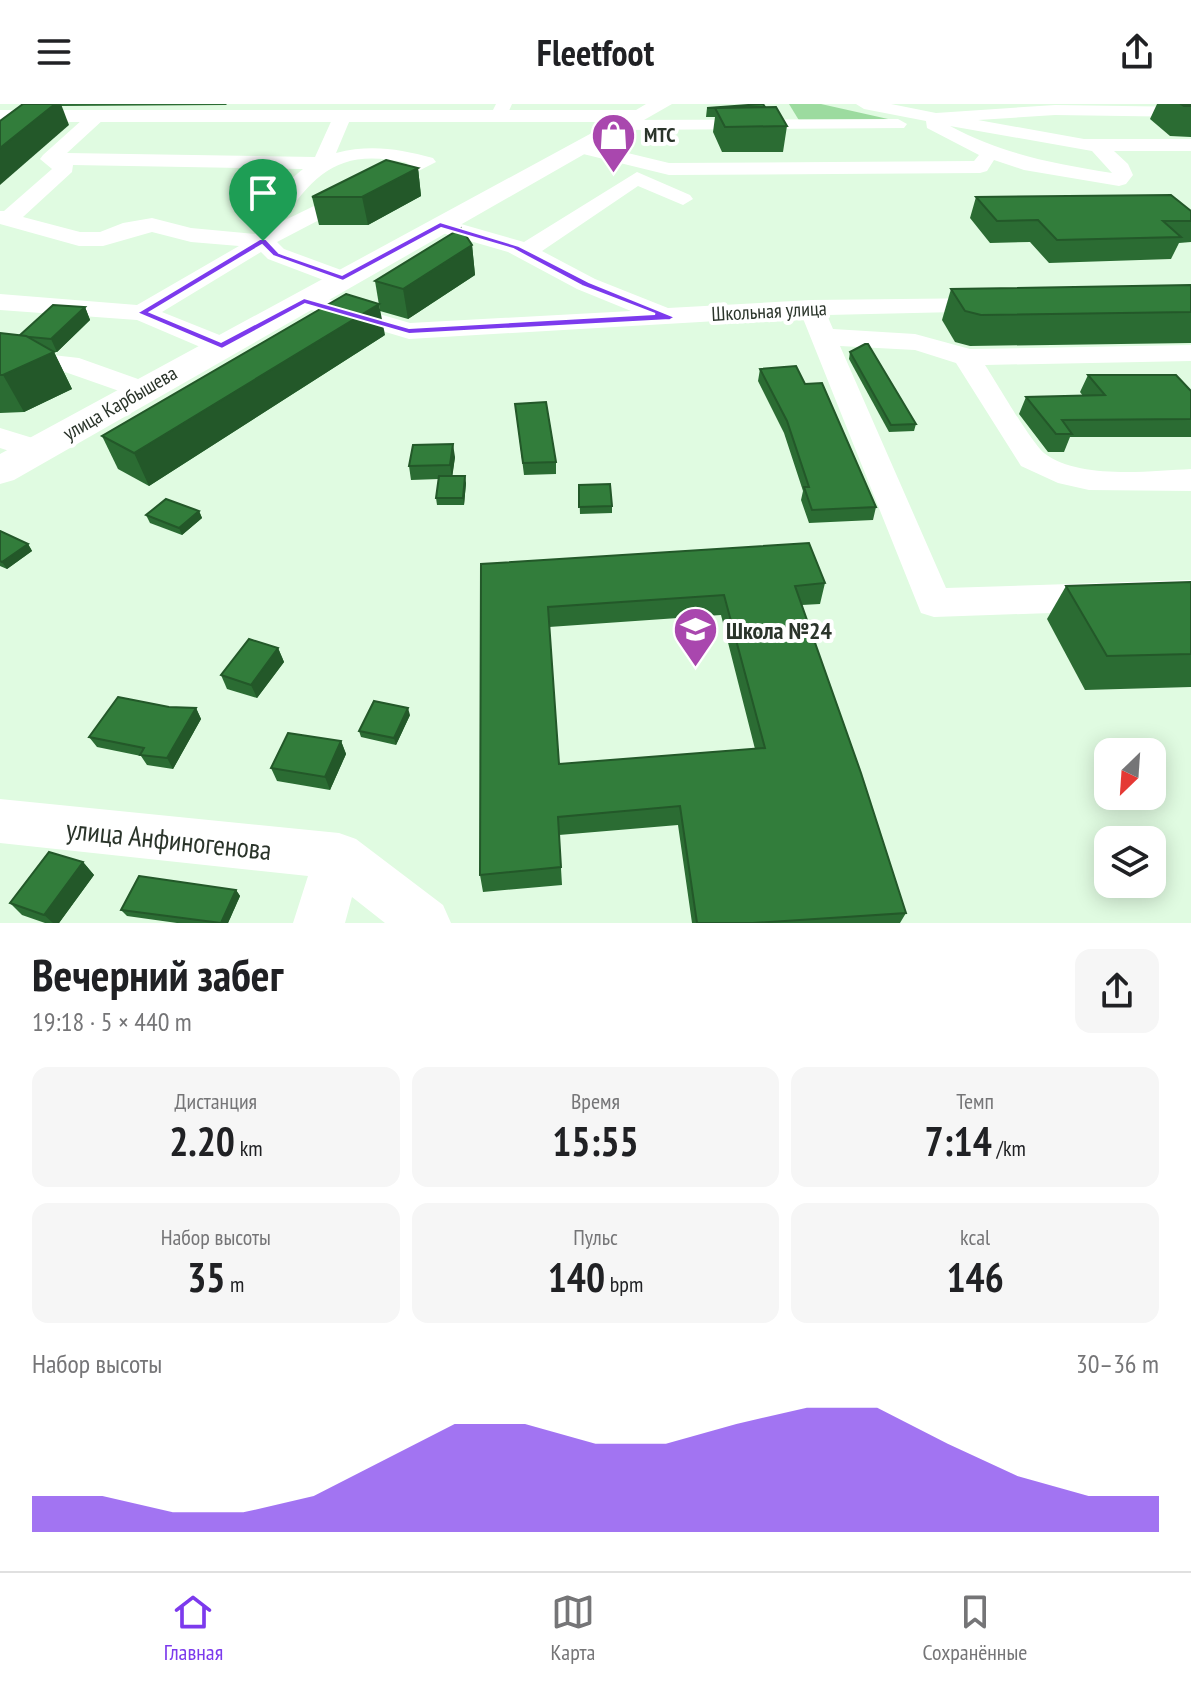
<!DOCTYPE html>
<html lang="ru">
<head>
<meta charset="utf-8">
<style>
  body { margin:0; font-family:"PT Sans Narrow",sans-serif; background:#f6f6f6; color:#202124; height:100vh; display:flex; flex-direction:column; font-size:30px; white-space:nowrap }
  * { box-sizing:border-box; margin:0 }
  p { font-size:26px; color:#757577 }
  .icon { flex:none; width:44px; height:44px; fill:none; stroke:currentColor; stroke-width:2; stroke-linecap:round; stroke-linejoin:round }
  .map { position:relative; height:819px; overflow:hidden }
  .details { display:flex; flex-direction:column; background:#fff; flex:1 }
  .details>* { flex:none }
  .needle { width:52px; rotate:205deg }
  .tools { position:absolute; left:1094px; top:634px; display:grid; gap:16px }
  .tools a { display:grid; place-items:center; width:72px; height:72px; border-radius:16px; background:#fff; box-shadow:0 4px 20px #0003; font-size:40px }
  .pin { position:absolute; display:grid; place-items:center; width:68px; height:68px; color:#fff; margin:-82px -34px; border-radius:50% 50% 50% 0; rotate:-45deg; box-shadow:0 0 8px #0007 }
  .pin .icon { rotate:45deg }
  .round { display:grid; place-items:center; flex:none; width:84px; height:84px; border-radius:16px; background:#f6f6f6 }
  .head { display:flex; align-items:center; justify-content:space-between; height:136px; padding:0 32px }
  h1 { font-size:44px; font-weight:600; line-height:60px }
  .stats { display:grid; grid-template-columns:repeat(3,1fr); gap:12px; height:136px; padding:8px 32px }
  .stats div { display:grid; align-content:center; border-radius:16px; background:#f6f6f6; text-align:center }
  .stats b { font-size:40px; font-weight:600 }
  .stats small { font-size:22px; font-weight:400 }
  .stats p { font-size:22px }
  .chart { height:224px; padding:16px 32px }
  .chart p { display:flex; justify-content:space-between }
  .chart svg { width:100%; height:144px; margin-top:8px; fill:#7c3aed; opacity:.7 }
  header { display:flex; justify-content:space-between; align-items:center; height:104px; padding:0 32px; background:#fff; font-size:36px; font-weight:600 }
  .tab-bar { display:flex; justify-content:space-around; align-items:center; height:112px; border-top:2px solid #e0e0e0; background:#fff; font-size:22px; color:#757577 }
  .tab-bar a { display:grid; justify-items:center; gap:4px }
  .tab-bar .selected { color:#7c3aed }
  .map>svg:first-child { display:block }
</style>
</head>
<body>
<header><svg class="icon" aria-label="menu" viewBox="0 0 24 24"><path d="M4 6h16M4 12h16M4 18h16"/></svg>Fleetfoot<svg class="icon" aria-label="share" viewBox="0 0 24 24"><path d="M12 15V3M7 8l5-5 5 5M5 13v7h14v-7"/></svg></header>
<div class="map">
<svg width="1191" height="819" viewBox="0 0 1191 819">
  <rect width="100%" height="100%" fill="#e0fbe1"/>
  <path fill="#9cdb9f" d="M789,0H821L897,17L800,18Z"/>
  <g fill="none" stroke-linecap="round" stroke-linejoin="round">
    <g fill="#fff" fill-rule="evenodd">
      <path d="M496,0H512L505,16L499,17L490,12Z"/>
      <path d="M856,0H891L936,9L1055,1L1191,3V13L1055,11L978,16L1084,35H1191V47H1114L1128,60L1133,71L1126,80L1119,82L1024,66L994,56L987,67L980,69L669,71L575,48L573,44L582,38L669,59L974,57L979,51L927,24L926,17L864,5ZM950,22L1092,47L1112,69C1052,59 1005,51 950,22Z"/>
      <path d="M98,6L104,7L107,11L104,15L67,49L315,53L334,11L343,6L352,11L336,49C371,40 399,45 433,54L436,58L393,80L386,78L383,74L408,59C342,44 317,66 281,118L351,84H365L368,88L365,92L277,138L284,145L352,170L355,175L352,180H334L268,155L261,148L162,208L232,236L236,242L232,248H212L137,216L0,206V190L137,201L239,142L191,138L152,128L103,142H79L0,120V107H4L52,65L40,55L43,51L92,7ZM73,61L303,65C283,81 264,105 255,130L191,124L152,114L123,119L100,128H80L23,113L72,68Z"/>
      <path d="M898,15L907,20L904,24L623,26L614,21L623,16Z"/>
      <path d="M637,68L690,91L693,95L683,101L638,82L542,147L595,175L668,204L811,196L991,194L1000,197L1004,202L1000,207L827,211L833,225L915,230L970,245L1191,241V257L985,261C997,279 1030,337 1044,349C1079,376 1150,367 1191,365V387L1089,386L1058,379L1021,362L956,259L915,246L840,242L946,484L1191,476V504L934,513L921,509L802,212L409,235L295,201L291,196L295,191L304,188L410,219L631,207L577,185L508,148L432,126L429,121L440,114L524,138Z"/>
      <path d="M0,241L26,248L79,254L152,280L156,286L152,292L142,295L65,268L24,264L0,258Z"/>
      <path d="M0,324L49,339L54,346L49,353L38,356L0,344Z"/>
      <path d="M0,695L339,729L356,735L443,801L451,819H385L352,793L345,819H293L308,772L0,739Z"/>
    </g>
    <path fill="#fff" fill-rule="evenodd" d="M646,0H672L14,376L0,380V350L612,18H0V6H636Z"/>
  </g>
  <g fill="#2b6c33" fill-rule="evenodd">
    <path d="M61,0H227L226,1L61,2Z"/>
    <path d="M1157,0H1191V33L1170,32L1150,15Z"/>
    <path d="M765,3L787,22L783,48H722L713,28L715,13H706L707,4Z"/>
    <path d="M418,64L421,92L368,121H319L312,93Z"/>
    <path d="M976,93L1191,107V138L1179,139L1171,155L1049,159L1030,138L990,139L970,114Z"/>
    <path d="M472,141L475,171L408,215L380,207L375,177Z"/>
    <path d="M1191,181V239L970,242L955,238L942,216L951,185Z"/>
    <path d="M85,203L90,216L57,248H54L72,285L24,308L0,309V229L19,232Z"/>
    <path d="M385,231L149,382L118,365L102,332Z"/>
    <path d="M850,248L916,320L914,327L889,328L849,255Z"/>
    <path d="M760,265L876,403L873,416L809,419L801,396L803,387L784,329L758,277Z"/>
    <path d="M1088,271L1191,287V333H1070L1064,348H1048L1019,310L1026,293L1083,292L1080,288Z"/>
    <path d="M515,300L556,358V370L524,371Z"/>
    <path d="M455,353L452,372L466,379L464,401H437L436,394L439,375L411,376L409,362Z"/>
    <path d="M579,381L612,402V409L580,410Z"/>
    <path d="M199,407L202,414L182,431L150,419L146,411Z"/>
    <path d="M0,427L28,440L32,447L7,465L0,462Z"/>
    <path d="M481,460L825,479L820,500L802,501L906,809L900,819H692L678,721L559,731L562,781L483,788L480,771ZM721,511L755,645L559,660L549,523Z"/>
    <path d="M1191,478V583L1085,586L1047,515L1066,482Z"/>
    <path d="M278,544L284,558L257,594L227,585L221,571Z"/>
    <path d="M169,603L196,604L201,615L173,665L147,661L141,652L97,643L89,633Z"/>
    <path d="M410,611L396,641L361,633L359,627Z"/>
    <path d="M341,637L346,650L330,686L277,677L271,664Z"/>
    <path d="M83,758L94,771L59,819H45L22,811L10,799Z"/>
    <path d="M236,786L240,792L228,819H177L127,812L121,806Z"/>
  </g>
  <g fill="#235829">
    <path d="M55,0H61L69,21L0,81V44Z"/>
    <path d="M418,64L421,92L368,121L362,93Z"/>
    <path d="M472,141L475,171L408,215L403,185Z"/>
    <path d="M379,200L385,231L149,382L134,349Z"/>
    <path d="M85,203L90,216L57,248L51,235Z"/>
    <path d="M54,248L72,285L24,308L3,271Z"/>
    <path d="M453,340L455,353L452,375L450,361Z"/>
    <path d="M465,372L466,379L464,401L463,394Z"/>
    <path d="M199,407L202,414L182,431L179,424Z"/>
    <path d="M28,440L32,447L7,465L2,458Z"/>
    <path d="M278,544L284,558L257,594L251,581Z"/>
    <path d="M196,604L201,615L173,665L167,654Z"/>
    <path d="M408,604L410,611L396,641L394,634Z"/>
    <path d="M341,637L346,650L330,686L325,673Z"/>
    <path d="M83,758L94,771L59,819H53L44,811Z"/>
    <path d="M236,786L240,792L228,819H221Z"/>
  </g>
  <g fill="#327d3b" stroke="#235829" stroke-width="2" fill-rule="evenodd">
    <path d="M23,0H55L0,44V17Z"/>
    <path d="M762,0H763L765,3L707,4Z"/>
    <path d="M1181,0H1191V2H1184Z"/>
    <path d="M776,3L787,22L725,23L715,4Z"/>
    <path d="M386,56L418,64L362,93H312Z"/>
    <path d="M1171,91L1191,107V117H1163L1181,133L1057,136L1038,116L997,117L976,93Z"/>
    <path d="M461,124L472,141L403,185L375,177Z"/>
    <path d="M1191,181V208L981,211L965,207L951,185Z"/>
    <path d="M346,190L379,200L134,349L102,332Z"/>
    <path d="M53,201L85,203L51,235L19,232Z"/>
    <path d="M0,229L26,232L54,248L3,271H0Z"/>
    <path d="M865,240H868L916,320L891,321L850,248Z"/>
    <path d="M796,262L805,280L822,279L876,403L812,406L804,383H809L787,317L760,265Z"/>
    <path d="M1088,271H1176L1191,287V315L1062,316L1072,330H1056L1026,293L1105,291Z"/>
    <path d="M546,298L556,358L523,359L515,300Z"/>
    <path d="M453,340L450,361L409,362L413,341Z"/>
    <path d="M439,372H465L463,394H436Z"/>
    <path d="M610,380L612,402L579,403V381Z"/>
    <path d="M166,395L199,407L179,424L146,411Z"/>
    <path d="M0,427L28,440L2,458L0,457Z"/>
    <path d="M809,439L825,479L795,482L861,669L906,809L753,819H697L680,702L558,713L561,763L480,771L481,460ZM724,491L765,644L559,660L548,503Z"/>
    <path d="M1191,478V550L1107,552L1066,482Z"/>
    <path d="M249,535L278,544L251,581L221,571Z"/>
    <path d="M118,593L169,603L196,604L167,654L140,651L144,644L89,633Z"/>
    <path d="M374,597L408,604L394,634L359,627Z"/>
    <path d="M288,629L341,637L325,673L271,664Z"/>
    <path d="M49,748L83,758L44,811L10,799Z"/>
    <path d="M139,772L236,786L221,819L121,806Z"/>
  </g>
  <path fill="#7c3aed" stroke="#fff" stroke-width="2" fill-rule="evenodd" d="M440,118L519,142L589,178L675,213L670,216L409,230L305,200L222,245L137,209L260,135H266L279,149L342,171ZM441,124L513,145L582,182L655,210L409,224L304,194L221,238L150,208L262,141L273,152L343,177Z"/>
  <defs>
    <symbol id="shop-pin" viewBox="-11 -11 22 30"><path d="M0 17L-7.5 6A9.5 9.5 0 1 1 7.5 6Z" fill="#a947ae" stroke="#fff"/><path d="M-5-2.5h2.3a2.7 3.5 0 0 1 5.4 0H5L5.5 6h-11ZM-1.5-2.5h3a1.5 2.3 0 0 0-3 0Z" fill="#fff"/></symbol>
    <symbol id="school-pin" viewBox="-11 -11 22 30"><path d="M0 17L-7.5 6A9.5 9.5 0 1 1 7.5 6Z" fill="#a947ae" stroke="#fff"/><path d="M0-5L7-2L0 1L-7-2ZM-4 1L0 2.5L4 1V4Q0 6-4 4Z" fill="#fff"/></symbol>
  </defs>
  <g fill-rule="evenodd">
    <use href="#shop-pin" x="588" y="6" width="51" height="69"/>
    <use href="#school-pin" x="670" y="500" width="51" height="69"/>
  </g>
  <g text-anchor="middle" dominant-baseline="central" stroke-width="8" stroke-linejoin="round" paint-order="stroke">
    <g font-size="20" font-weight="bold" fill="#2a342a" stroke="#fff" text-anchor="start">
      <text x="644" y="31">МТС</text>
    </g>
    <g font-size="20" fill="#2a342a" stroke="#fff">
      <text transform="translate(769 207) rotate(-3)">Школьная улица</text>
      <text transform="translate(120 299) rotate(-30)">улица Карбышева</text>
    </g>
    <g font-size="24" font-weight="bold" fill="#2a342a" stroke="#fff" text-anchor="start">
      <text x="726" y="526">Школа №24</text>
    </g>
    <g font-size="28" fill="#2a342a" stroke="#fff">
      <text transform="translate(169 735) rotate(6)">улица Анфиногенова</text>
    </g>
  </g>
</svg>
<div class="tools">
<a><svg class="needle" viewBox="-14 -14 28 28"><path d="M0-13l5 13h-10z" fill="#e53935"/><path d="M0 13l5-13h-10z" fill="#757577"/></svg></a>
<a><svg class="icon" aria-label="layers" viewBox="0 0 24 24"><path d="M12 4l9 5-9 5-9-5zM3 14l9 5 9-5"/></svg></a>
</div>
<div class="pin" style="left:263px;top:137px;background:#1e9e55"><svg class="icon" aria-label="arrive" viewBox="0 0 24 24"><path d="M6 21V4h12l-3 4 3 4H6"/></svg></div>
</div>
<section class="details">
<div class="head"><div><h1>Вечерний забег</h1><p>19:18 · 5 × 440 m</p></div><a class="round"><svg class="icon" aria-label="share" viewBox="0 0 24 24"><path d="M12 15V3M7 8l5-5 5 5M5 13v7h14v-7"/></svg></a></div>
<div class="stats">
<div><p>Дистанция</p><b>2.20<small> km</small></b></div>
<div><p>Время</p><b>15:55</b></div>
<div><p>Темп</p><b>7:14<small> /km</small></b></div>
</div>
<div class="stats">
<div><p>Набор высоты</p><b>35<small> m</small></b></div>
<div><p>Пульс</p><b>140<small> bpm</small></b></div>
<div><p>kcal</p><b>146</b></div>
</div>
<div class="chart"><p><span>Набор высоты</span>30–36 m</p>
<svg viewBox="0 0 160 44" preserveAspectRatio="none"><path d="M0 44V33L10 33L20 38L30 38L40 33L50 22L60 11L70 11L80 17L90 17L100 11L110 6L120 6L130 17L140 27L150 33L160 33V44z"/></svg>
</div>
</section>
<nav class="tab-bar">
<a class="selected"><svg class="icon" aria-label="home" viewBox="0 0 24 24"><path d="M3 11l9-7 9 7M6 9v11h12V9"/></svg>Главная</a>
<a><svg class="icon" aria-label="map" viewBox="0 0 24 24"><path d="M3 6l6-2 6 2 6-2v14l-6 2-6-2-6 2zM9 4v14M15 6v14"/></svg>Карта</a>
<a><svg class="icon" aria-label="saved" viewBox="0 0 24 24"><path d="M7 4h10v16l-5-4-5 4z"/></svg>Сохранённые</a>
</nav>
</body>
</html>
